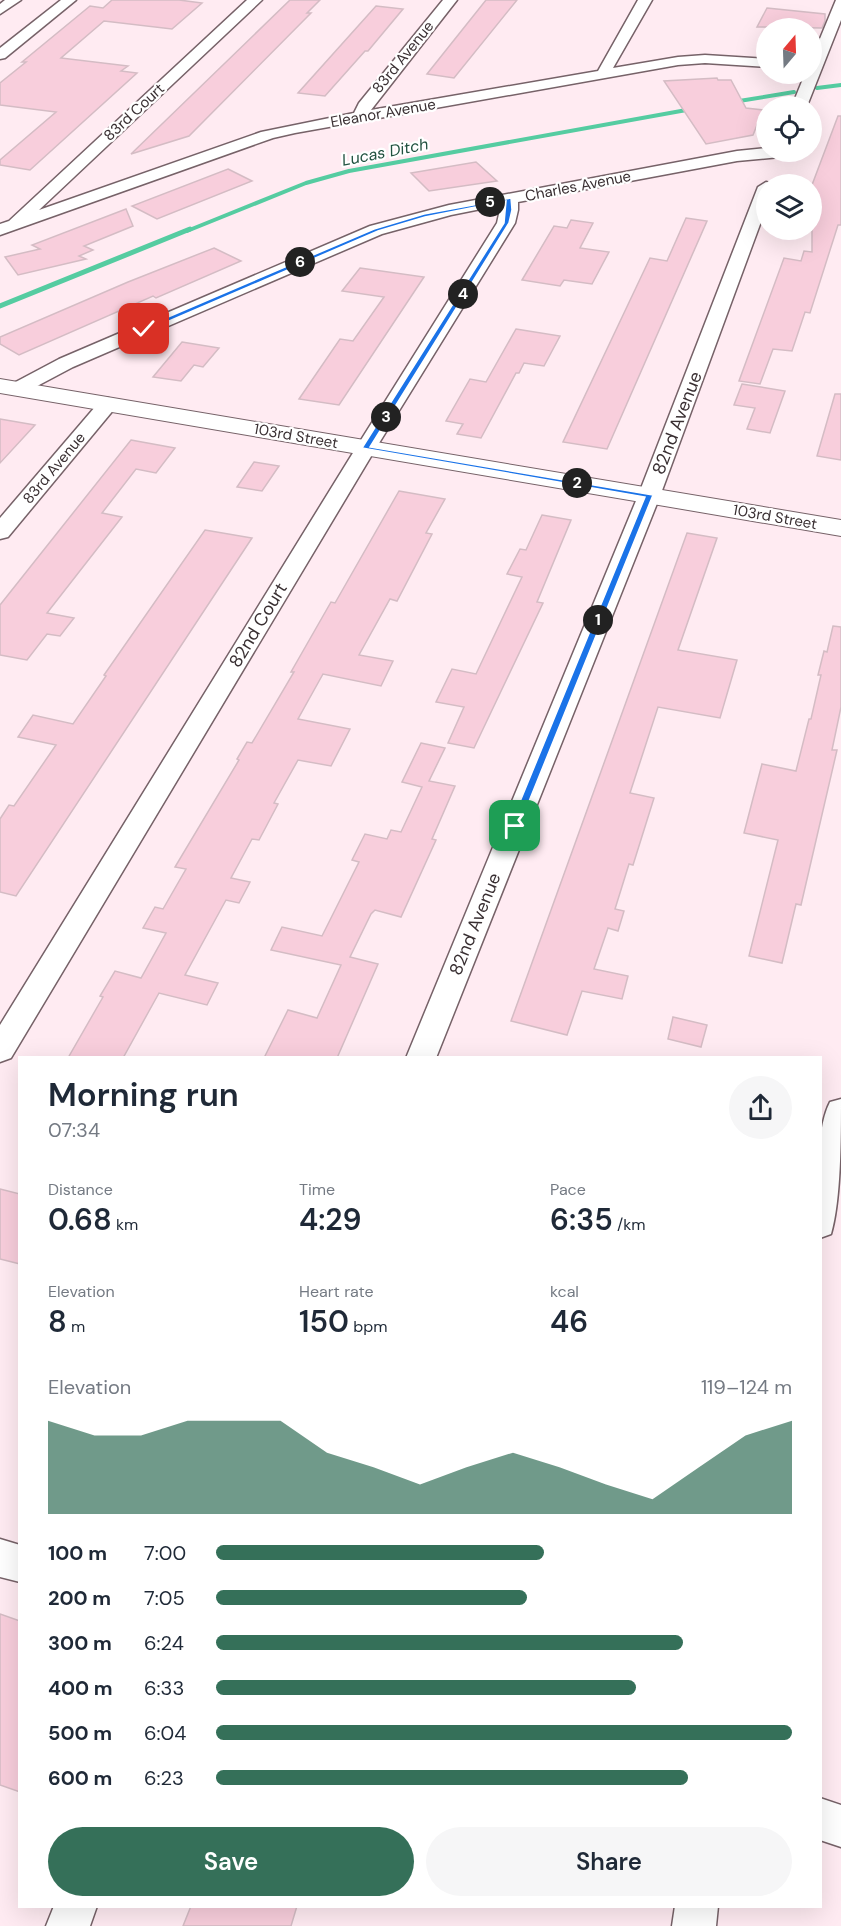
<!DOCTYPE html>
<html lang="en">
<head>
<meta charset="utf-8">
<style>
  body { margin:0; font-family:"DM Sans",sans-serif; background:#f6f6f7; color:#1f2937; height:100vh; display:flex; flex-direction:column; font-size:22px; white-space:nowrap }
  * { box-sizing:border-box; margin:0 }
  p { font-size:20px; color:#747a83 }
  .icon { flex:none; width:33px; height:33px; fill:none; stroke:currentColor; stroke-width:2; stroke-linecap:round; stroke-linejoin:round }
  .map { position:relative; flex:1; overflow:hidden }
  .sheet { position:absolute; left:18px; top:1056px; width:804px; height:852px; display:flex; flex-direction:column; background:#fff; border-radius:0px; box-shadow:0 6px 24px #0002 }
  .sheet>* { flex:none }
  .needle { width:39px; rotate:19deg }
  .controls { position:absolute; left:756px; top:18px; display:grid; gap:12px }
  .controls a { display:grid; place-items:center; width:66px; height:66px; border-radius:50%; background:#fff; box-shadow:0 6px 24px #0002; font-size:30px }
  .pin { position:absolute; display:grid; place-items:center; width:51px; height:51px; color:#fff; margin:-26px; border-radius:12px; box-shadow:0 3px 9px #0006 }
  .km { position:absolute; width:30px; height:30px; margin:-15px; border-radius:50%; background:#222; color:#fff; font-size:16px; line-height:30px; text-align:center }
  .round { display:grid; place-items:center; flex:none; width:63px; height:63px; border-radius:32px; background:#f6f6f7 }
  .summary { display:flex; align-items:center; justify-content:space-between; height:102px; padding:0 30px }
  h1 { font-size:33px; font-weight:600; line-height:45px }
  .figures { display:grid; grid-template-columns:repeat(3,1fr); gap:9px; height:102px; padding:6px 30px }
  .figures div { display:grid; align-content:center }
  .figures b { font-size:30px; font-weight:600 }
  .figures small { font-size:16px; font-weight:400 }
  .figures p { font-size:16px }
  .chart { height:168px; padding:12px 30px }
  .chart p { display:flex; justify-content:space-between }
  .chart svg { width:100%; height:108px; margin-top:6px; fill:#357059; opacity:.7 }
  .primary-button { display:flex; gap:12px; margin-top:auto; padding:12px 30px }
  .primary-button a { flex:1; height:69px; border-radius:36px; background:#357059; color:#fff; font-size:24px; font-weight:600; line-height:69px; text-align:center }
  .primary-button a+a { background:#f6f6f7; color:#1f2937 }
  ul { padding:0 30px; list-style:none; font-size:20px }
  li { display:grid; grid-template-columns:96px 72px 1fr; align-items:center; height:45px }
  li i { height:15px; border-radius:8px; background:#357059 }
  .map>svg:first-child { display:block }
</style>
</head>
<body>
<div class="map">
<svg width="841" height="1926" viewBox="0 0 841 1926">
  <rect width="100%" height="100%" fill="#ffebf2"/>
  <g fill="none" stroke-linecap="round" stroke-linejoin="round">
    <g stroke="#55cca1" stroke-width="4">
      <path d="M817,88L841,85"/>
      <path d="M733,102L794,92"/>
      <path d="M187,231L306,183L349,171L692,109"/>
    </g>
    <path stroke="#55cca1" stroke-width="5" d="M0,306L190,229"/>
  </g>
  <g fill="#f8cedc" stroke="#d4bcc4" stroke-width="1.5">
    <path d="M112,0H179L202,3L172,29L104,21L61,58L128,66L121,71L137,73L30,170L0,165V160L56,112L0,105V83L26,62H22L90,6L103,8Z"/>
    <path d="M290,0H320L307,13H311L189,136L131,154Z"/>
    <path d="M486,0H517L454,78L427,74Z"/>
    <path d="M376,6L403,9L368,51H365L325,96L298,93Z"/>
    <path d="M767,8L825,14V21L822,28L757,27Z"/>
    <path d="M717,78L718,80H731L746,108L763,110L753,135L706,144L664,81Z"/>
    <path d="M838,116H841V225H838L810,313L805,312L792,351L773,349L760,384L739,381L784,258L801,261L804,251L812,252V185Z"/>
    <path d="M476,162L497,181L429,191L411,173Z"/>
    <path d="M228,169L252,181L157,219L132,206Z"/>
    <path d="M126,209L133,226L84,246L93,250L79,256L86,259L18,275L5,257L40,249L32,245Z"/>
    <path d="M686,218L707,221L607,449L563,442L650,258L667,261Z"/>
    <path d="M571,220L593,223L580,248L609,252L592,284L564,280L560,286L522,280L554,226L567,228Z"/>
    <path d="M214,248L241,261L156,298L153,296L19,355L0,344V337L128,282Z"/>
    <path d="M360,268L424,277L339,405L299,399L340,339L353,341L384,297L342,291Z"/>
    <path d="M516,329L560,336L544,366L524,363L519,373H516L481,438L457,434L463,424L446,421L470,379L486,382Z"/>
    <path d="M182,342L219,348L203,367L194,365L181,381L153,377Z"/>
    <path d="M742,384L785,391L770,433L747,429L755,408L734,405Z"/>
    <path d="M835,394H841V460L817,456Z"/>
    <path d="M0,419L35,425L0,463Z"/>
    <path d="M131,440L175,448L156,473L136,469L102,513L122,517L47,613L74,618L60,636L47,634L27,660L0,655V605Z"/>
    <path d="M254,462L279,466L262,491L237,487Z"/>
    <path d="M399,491L445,499L426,533L432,534L397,601L390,599L359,655L393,661L381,686L323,674L298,719L350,729L331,766L298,760L274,803L278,804L259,840L252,839L231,878L250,882L239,903L226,900L185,975L218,983L207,1005L159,993L123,1058H68L103,997L100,996L115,971L141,978L166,933L143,928L155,907L163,909L186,869L175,867L239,760L237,759L247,742L252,743L294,672H291L331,602L335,603Z"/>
    <path d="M542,515L571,520L537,602L543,603L474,748L448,743L464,707L436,702L452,669L476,674L522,577L507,574L520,549L526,550Z"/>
    <path d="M205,530L252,538L16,896L0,892V819L9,805L14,806L56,745L18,737L33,715L73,724L106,676L104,675Z"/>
    <path d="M687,533L717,538L678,650L737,660L720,718L658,707L630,793L654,798L633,865L629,864L615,909L624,911L618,931L608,928L594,969L628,976L622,999L582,991L567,1035L511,1021Z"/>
    <path d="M833,626L841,627V707L832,750H837L801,905L796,904L782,963L749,956L778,840L744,833L762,764L796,771L809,719H811L821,675H818L824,651L827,652Z"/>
    <path d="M421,743L445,748L429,781L455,786L432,839L436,840L401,917L375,910L371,914L350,957L378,964L337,1058H264L288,1010L317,1018L341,965L271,950L282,927L322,936L359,862L352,860L365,834L387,839L391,830L401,832L422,787L402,782Z"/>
    <path d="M673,1017L707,1025L701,1047L668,1039Z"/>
    <path d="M0,1189L20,1194V1264L0,1259Z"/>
    <path d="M0,1614L20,1621V1792L0,1785Z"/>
    <path d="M191,1906H297L291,1926H183Z"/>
  </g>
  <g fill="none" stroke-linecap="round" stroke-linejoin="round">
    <defs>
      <g id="minor">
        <path d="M5,0H21L0,14V4Z"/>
        <path d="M61,0H76L5,58L0,59V48Z"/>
        <path d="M247,0H262L39,210L261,132L354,113L359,103L443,0H457L371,110L598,71L638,0H652L613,68L678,57L705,55L766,59V67L705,63L678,65L295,133L273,138L0,235V224L9,221Z"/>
        <path d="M836,0H841V20L807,106H792L805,74H812V58Z"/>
        <path d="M766,148V152H788L780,157L737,161L518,202V210L515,223L376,448L11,1058L0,1062V1025L356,448L497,223L501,205L451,215L382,234L73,367L24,393H10L7,389L10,385L59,359L370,226L449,205L737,151Z"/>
        <path d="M766,182L773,184H766V208L660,496L436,1058H406L638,496L758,187Z"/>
        <path d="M108,398L115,400L118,404L115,408L8,537L0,539V518L101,400Z"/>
        <path d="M841,1099C841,1137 841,1200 831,1234L820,1238C820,1200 813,1135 830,1102Z"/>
        <path d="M0,1539L20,1545V1582L0,1577Z"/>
        <path d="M820,1798L841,1805V1847L820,1840Z"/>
        <path d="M54,1906H97L90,1926H46Z"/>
        <path d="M675,1906H718L716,1926H672Z"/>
      </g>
      <path id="tertiary" d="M0,379L841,520V536L0,393Z"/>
    </defs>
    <use href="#minor" stroke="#766268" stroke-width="3"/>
    <use href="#tertiary" stroke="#766268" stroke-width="2"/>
    <use href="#minor" fill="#fff" fill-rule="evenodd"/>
    <use href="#tertiary" fill="#fff" fill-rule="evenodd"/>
  </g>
  <path fill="#1a73e8" stroke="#fff" stroke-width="1.5" d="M511,198L512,210L509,223L370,447L653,495L519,826L515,830L510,826L645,497L362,448L504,223L506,201L425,217L378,231L146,331L140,329L374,229L424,214Z"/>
  <g text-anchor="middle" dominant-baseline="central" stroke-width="4.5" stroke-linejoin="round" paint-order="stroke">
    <g font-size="15" fill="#392f32" stroke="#fff">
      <text transform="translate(403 57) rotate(-51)">83rd Avenue</text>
      <text transform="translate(134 112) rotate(-43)">83rd Court</text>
      <text transform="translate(383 113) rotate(-10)">Eleanor Avenue</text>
      <text transform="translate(578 186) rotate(-11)">Charles Avenue</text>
      <text transform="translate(296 436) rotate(10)">103rd Street</text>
      <text transform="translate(54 468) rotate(-50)">83rd Avenue</text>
      <text transform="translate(775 517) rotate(10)">103rd Street</text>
    </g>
    <g font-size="16" font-style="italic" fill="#215240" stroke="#fff">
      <text transform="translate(385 152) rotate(-11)">Lucas Ditch</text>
    </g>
    <g font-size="18" fill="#392f32" stroke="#fff">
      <text transform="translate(677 423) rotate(-69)">82nd Avenue</text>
      <text transform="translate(258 625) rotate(-59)">82nd Court</text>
      <text transform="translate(475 924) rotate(-68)">82nd Avenue</text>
    </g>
  </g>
</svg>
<div class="controls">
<a><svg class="needle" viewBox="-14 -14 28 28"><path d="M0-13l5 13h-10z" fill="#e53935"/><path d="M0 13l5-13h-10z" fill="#747a83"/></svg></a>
<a><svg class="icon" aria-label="locate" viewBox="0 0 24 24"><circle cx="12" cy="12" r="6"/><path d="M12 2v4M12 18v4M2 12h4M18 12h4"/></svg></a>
<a><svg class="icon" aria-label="layers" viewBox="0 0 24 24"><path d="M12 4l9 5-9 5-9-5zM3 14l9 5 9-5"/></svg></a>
</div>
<div class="pin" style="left:515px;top:826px;background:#1e9e55"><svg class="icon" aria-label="arrive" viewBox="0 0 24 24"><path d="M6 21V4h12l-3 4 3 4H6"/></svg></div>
<div class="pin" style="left:144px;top:329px;background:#d93025"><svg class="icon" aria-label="check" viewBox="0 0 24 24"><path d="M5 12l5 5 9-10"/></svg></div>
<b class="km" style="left:598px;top:620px">1</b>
<b class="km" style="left:577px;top:483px">2</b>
<b class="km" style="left:386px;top:417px">3</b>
<b class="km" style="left:463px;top:294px">4</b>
<b class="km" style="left:490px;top:202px">5</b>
<b class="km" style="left:300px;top:262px">6</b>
<section class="sheet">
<div class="summary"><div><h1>Morning run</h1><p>07:34</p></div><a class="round"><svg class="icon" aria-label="share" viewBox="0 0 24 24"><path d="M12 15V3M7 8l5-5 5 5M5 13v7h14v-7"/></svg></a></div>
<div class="figures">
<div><p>Distance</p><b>0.68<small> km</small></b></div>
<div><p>Time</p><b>4:29</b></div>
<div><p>Pace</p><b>6:35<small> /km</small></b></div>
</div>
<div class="figures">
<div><p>Elevation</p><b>8<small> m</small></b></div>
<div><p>Heart rate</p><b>150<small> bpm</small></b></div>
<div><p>kcal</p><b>46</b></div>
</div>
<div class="chart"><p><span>Elevation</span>119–124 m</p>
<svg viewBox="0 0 160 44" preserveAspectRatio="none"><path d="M0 44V6L10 12L20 12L30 6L40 6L50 6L60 19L70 25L80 32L90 25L100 19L110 25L120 32L130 38L140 25L150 12L160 6V44z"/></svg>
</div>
<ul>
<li><b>100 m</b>7:00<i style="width:57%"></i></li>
<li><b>200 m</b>7:05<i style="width:54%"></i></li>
<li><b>300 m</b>6:24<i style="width:81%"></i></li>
<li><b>400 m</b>6:33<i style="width:73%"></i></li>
<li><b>500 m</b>6:04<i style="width:100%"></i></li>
<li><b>600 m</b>6:23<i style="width:82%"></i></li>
</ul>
<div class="primary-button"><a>Save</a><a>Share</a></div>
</section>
</div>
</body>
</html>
